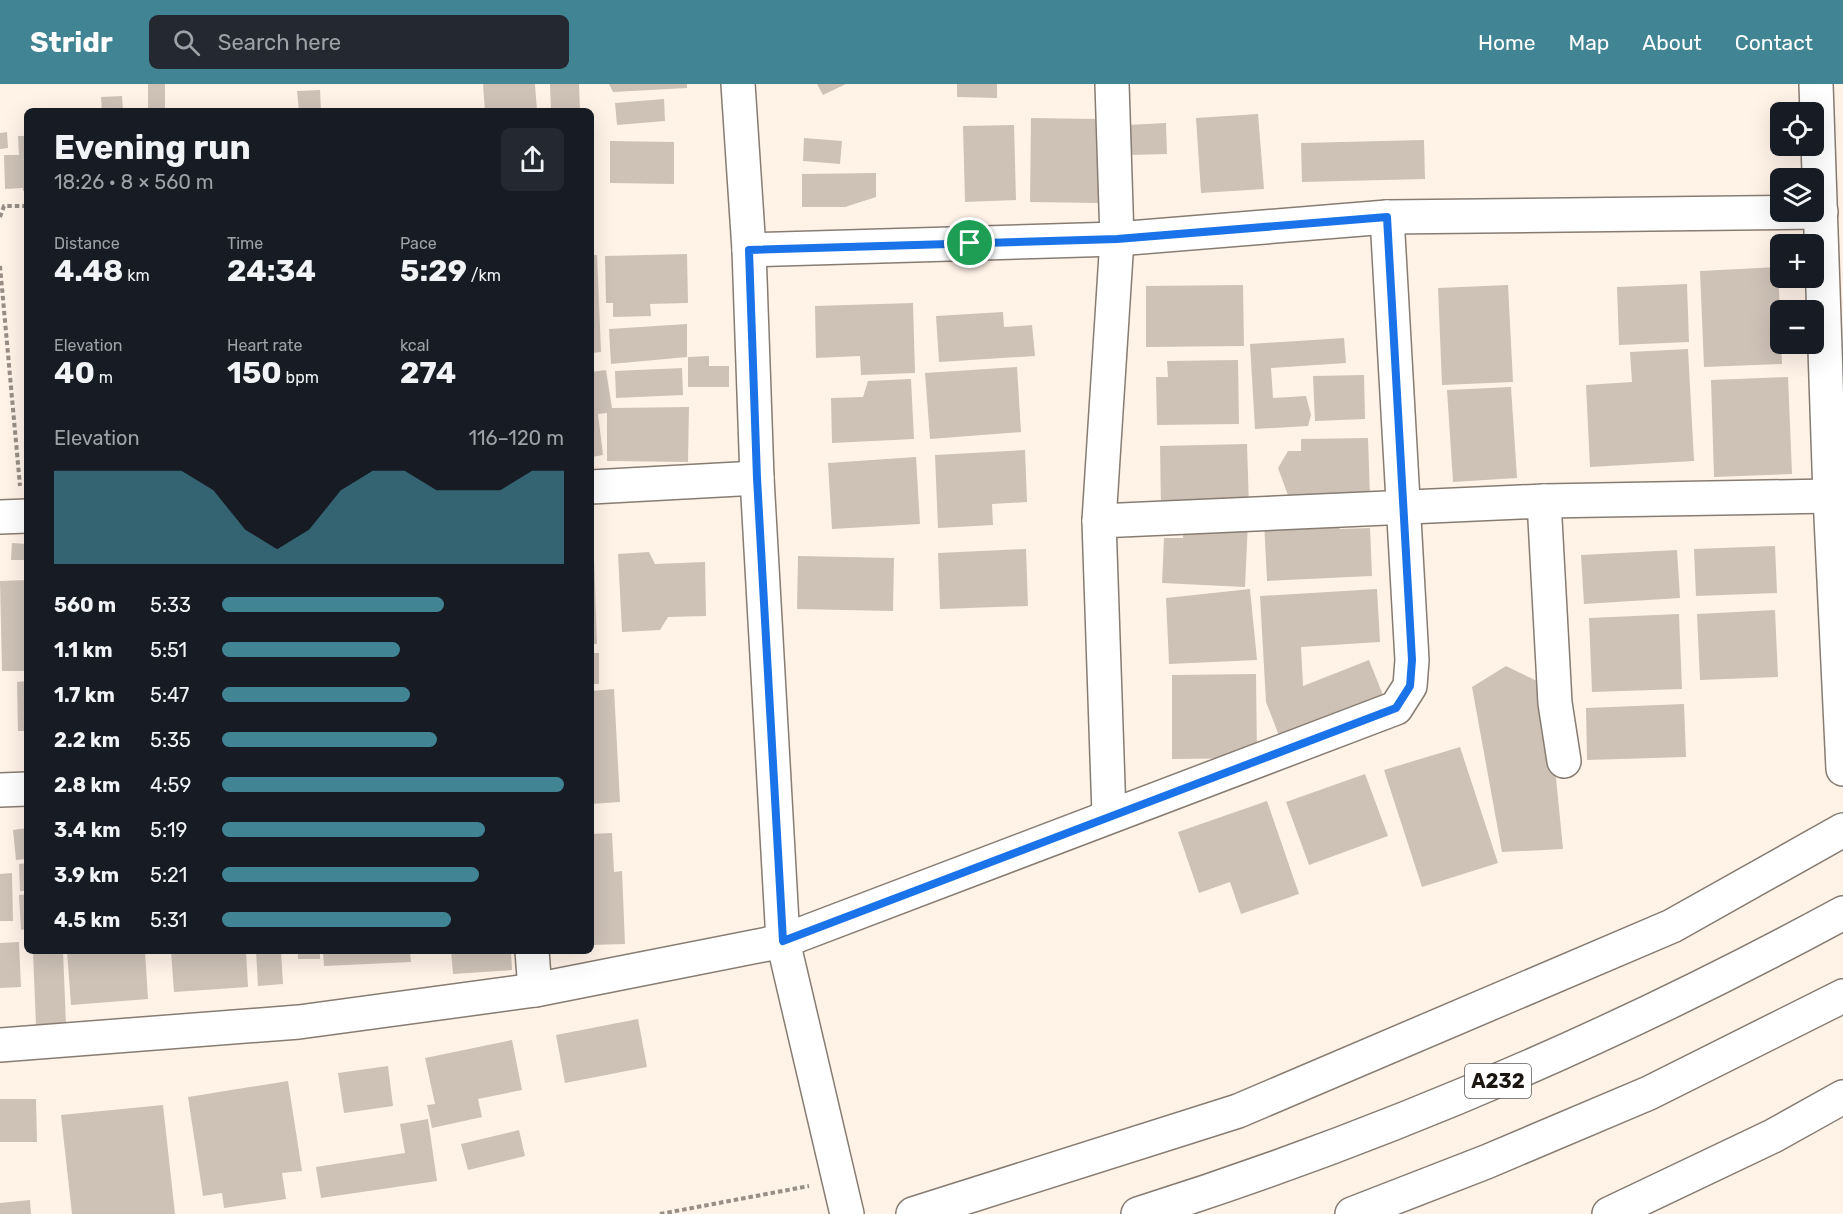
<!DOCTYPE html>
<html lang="en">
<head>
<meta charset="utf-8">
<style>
  body { margin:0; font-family:Rubik,sans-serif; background:#242831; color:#f1f3f6; height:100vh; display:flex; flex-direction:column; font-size:22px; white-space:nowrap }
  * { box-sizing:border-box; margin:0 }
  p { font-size:20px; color:#9ea1a6 }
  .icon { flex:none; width:33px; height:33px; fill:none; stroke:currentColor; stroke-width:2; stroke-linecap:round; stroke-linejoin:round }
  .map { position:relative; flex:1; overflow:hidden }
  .side { position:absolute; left:24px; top:24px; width:570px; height:846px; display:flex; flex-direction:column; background:#171b24; border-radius:9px; box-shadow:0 6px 24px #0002 }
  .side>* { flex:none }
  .tools { position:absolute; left:1770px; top:18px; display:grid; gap:12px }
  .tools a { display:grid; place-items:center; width:54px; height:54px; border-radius:9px; background:#171b24; box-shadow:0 6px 24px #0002; font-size:30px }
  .pin { position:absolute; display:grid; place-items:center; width:51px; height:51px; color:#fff; margin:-26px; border:3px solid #fff; border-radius:50%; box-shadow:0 2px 6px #0007 }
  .round { display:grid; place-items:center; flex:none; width:63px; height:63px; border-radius:9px; background:#242831 }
  .headline { display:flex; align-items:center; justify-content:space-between; height:102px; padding:0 30px }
  h1 { font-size:33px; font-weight:700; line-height:45px }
  .stats { display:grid; grid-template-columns:repeat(3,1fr); gap:9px; height:102px; padding:6px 30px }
  .stats div { display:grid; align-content:center }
  .stats b { font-size:30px; font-weight:700 }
  .stats small { font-size:16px; font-weight:400 }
  .stats p { font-size:16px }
  .chart { height:168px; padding:12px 30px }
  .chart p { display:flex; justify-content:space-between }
  .chart svg { width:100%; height:108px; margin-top:6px; fill:#418494; opacity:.7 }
  ul { padding:0 30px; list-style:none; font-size:20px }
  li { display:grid; grid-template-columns:96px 72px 1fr; align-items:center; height:45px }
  li i { height:15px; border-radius:8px; background:#418494 }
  header { display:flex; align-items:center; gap:36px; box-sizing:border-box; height:84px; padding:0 30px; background:#418494; color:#fff }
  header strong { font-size:28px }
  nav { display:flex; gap:33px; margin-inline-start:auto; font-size:21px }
  .search { width:420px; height:54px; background:#242831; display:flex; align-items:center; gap:15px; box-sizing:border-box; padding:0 21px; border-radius:9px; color:#9ea1a6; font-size:22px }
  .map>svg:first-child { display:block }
</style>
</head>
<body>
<header>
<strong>Stridr</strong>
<div class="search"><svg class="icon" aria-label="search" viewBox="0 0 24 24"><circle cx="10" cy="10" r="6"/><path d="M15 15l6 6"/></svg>Search here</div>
<nav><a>Home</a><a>Map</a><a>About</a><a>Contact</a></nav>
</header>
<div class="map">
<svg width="1843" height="1130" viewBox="0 0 1843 1130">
  <rect width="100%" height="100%" fill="#fff2e7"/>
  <g fill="#cec2b7">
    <rect x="148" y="0" width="17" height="25"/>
    <path d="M483,0H535L537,27H485Z"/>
    <path d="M550,0H579L580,27H551Z"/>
    <path d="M609,0H687V4L613,8Z"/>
    <path d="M817,0H846L823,11Z"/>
    <path d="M957,0H997V14L957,13Z"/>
    <path d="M320,6L321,27H299L297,7Z"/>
    <path d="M122,12L123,27H102L101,13Z"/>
    <path d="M664,15L665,37L617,41L615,19Z"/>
    <path d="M1258,30L1264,105L1201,109L1196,34Z"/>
    <path d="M1031,34L1099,35L1098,119L1030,118Z"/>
    <path d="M1166,39L1167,70L1128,71L1127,41Z"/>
    <path d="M1014,41L1016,116L965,118L963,42Z"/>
    <path d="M7,48L8,64L0,65V49Z"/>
    <path d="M18,52H27V107H23V104L5,105L4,71H19Z"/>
    <path d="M804,54L842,57L840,80L803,77Z"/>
    <path d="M1424,56L1425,95L1302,98L1301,59Z"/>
    <path d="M610,57L674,58V100L610,99Z"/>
    <path d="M876,89V113L845,123H802V90Z"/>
    <path d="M687,170L688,219L650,220L651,232L613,233V219H606L605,172Z"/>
    <path d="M591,171H597L601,268L591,269Z"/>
    <path d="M1778,183L1782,280L1704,283L1700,187Z"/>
    <path d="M1687,200L1689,258L1619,261L1617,203Z"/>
    <path d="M1243,201L1244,262L1146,263V202Z"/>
    <path d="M1508,201L1513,298L1442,301L1438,204Z"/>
    <path d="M913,219L915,289L861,291L860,272L816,274L815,222Z"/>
    <path d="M1003,228L1004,243L1032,241L1035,272L939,278L936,232Z"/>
    <path d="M687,240V273L611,280L609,245Z"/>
    <path d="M1344,254L1346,279L1271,284L1273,314L1306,312L1311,331L1308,342L1255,345L1250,260Z"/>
    <path d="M1688,265L1694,377L1590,383L1586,301L1632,298L1630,268Z"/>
    <path d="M709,272V282H729V303H688V273Z"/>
    <path d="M1238,276L1239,340L1157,341L1156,293H1168L1167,277Z"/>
    <path d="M1017,283L1021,348L930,355L925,289Z"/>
    <path d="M682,284L683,311L616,314L615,287Z"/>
    <path d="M606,286L612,324L689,323L688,378L607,377V329L598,330L603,371L592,373L591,288Z"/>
    <path d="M1364,291L1365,335L1315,337L1313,292Z"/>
    <path d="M1788,293L1792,390L1714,393L1711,296Z"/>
    <path d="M911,295L914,355L832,359L831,314L863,313L868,297Z"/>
    <path d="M1511,303L1517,394L1453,398L1447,306Z"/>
    <path d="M1368,354L1370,413L1289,414L1278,384L1288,367H1301V355Z"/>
    <path d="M1247,360L1249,424L1161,425L1160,362Z"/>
    <path d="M1025,366L1027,418L992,420L993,441L938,444L935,371Z"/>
    <path d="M916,373L920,440L832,445L828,379Z"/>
    <path d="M1184,434L1248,437L1245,503L1162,499L1164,454H1183Z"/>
    <path d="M1334,434L1340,445L1370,444L1372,492L1267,497L1264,437Z"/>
    <path d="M12,459L27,460V476H11Z"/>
    <path d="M1775,462L1777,509L1696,512L1694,465Z"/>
    <path d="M1026,465L1028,522L940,525L938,469Z"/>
    <path d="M1677,466L1680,514L1584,520L1581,471Z"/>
    <path d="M649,468L655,480L705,478L706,532L668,533L660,546L622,548L618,470Z"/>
    <path d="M798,472L894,474L893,527L797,525Z"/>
    <path d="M591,474H594L597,560H591Z"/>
    <path d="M27,496V587H2L0,497Z"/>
    <path d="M1250,505L1257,576L1169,580L1166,514Z"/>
    <path d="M1377,505L1380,558L1301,563L1303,602L1369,576L1387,621L1283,662L1266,618L1260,512Z"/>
    <path d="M1775,526L1778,593L1700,596L1697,530Z"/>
    <path d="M1679,530L1682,605L1592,608L1589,534Z"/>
    <rect x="591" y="569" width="8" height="31"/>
    <path d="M1506,582L1547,602L1563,765L1502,768L1472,603Z"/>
    <path d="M1256,590L1257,674L1172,675V591Z"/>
    <path d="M27,597V647H18L17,598Z"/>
    <path d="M614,605L620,718L591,720V607Z"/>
    <path d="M1684,620L1686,673L1587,676L1586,624Z"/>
    <path d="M1460,663L1498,779L1422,803L1384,686Z"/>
    <path d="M1365,690L1388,752L1309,781L1286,718Z"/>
    <path d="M1267,717L1299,810L1241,830L1230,798L1199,809L1178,748Z"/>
    <path d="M27,744V775L16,776L13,746Z"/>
    <path d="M612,749L614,788L622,787L625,860L591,861V750Z"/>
    <path d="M27,779V807H20L19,780Z"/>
    <path d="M12,789L13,837H0V790Z"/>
    <path d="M27,810V845L21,846L19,811Z"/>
    <path d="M19,858L21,903L0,904V859Z"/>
    <path d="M33,867H63L66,941L36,942Z"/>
    <path d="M67,867H145L148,915L71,921Z"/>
    <path d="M171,867H246L248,903L174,908Z"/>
    <path d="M256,867H281L283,900L258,902Z"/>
    <rect x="298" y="867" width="22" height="8"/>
    <path d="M323,867H410L411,878L324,882Z"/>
    <path d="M451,867H511L512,886L453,890Z"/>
    <path d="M638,935L647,983L565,999L556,951Z"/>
    <path d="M512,956L522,1006L478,1015L482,1033L432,1044L427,1021L435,1020L425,974Z"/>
    <path d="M388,982L393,1022L344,1029L338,989Z"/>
    <path d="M288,997L302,1087L282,1089L286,1115L224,1124L222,1109L203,1112L188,1013Z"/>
    <path d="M0,1015H36L37,1058H0Z"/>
    <path d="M163,1021L175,1130H72L61,1031Z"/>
    <path d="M428,1035L437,1097L321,1114L316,1083L405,1069L400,1040Z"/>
    <path d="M519,1046L525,1072L468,1086L461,1060Z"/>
    <path d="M30,1116L31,1130H0V1119Z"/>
  </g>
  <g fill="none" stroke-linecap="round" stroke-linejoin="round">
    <defs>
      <g id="minor">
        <path d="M738,0L749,166L757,394L783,857L847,1130"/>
        <path d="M749,166L1117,155L1387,133L1821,128"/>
        <path d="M591,403L757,394"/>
        <path d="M1544,417L1555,619L1564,677"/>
        <path d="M0,433L27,432"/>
        <path d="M1099,437L1544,417L1830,412"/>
        <path d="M0,706L27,705"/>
        <path d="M1109,731L1099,437L1117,155L1112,0"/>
        <path d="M532,867L535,906"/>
        <path d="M0,961L299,938L535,906L783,857L1396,624L1410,602L1412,576L1387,133"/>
      </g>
      <path id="tertiary" d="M1816,0L1830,412L1843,685"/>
      <g id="secondary">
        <path d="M913,1130L1238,1027L1672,842L1843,746"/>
        <path d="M1609,1130L1773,1052L1843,1013"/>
      </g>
      <g id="trunk">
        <path d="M1138,1130C1382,1053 1618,951 1843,829"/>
        <path d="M1352,1130L1486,1078L1649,1009L1843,912"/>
      </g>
    </defs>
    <use href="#minor" stroke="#877c72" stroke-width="36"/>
    <use href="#tertiary" stroke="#877c72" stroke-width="36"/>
    <use href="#secondary" stroke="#877c72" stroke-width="36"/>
    <use href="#trunk" stroke="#877c72" stroke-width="36"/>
    <g stroke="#978e86" stroke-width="4" stroke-dasharray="4.5 3" stroke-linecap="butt">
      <path d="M0,133L4,122H27"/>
      <path d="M0,182L20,402"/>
      <path d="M660,1130L809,1102"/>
    </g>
    <use href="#minor" stroke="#fff" stroke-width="33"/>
    <use href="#tertiary" stroke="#fff" stroke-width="33"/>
    <use href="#secondary" stroke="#fff" stroke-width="33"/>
    <use href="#trunk" stroke="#fff" stroke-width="33"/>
  </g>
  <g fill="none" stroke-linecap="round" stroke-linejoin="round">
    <defs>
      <path id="route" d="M1387,133L1412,576L1410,602L1396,624L783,857L757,394L749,166L1117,155Z"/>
    </defs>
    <use href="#route" stroke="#fff" stroke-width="12"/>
    <use href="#route" stroke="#1a73e8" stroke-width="8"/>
  </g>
  <g text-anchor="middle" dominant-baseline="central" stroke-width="4.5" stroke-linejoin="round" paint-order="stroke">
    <rect fill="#fff" stroke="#5f5c59" stroke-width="1.5" x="1465" y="980" width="66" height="34" rx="4.5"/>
    <g font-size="20" font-weight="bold" fill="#1b1612">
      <text x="1498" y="997">A232</text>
    </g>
  </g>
</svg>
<div class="tools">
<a><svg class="icon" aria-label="locate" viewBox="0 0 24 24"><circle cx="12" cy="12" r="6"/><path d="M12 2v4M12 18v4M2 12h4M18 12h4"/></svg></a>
<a><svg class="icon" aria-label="layers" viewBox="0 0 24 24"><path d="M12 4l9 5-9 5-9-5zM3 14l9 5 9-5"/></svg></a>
<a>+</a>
<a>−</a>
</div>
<div class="pin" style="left:970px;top:159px;background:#1e9e55"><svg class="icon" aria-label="arrive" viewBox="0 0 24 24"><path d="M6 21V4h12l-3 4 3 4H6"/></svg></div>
<section class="side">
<div class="headline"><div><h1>Evening run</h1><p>18:26 · 8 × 560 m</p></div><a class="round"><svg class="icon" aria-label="share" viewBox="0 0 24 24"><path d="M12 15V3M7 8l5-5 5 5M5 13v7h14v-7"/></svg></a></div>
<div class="stats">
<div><p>Distance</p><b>4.48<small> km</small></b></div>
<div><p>Time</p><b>24:34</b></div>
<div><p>Pace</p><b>5:29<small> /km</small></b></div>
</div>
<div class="stats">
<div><p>Elevation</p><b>40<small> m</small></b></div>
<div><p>Heart rate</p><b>150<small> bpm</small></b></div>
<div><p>kcal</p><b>274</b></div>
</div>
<div class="chart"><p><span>Elevation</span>116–120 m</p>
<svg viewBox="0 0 160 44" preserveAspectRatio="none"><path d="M0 44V6L10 6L20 6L30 6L40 6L50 14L60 30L70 38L80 30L90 14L100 6L110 6L120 14L130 14L140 14L150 6L160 6V44z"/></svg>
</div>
<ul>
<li><b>560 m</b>5:33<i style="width:65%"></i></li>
<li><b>1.1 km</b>5:51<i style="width:52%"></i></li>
<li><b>1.7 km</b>5:47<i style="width:55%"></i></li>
<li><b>2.2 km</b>5:35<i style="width:63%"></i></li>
<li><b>2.8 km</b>4:59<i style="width:100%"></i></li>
<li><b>3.4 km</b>5:19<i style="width:77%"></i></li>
<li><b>3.9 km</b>5:21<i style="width:75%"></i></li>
<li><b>4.5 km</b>5:31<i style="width:67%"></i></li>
</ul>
</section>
</div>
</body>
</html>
